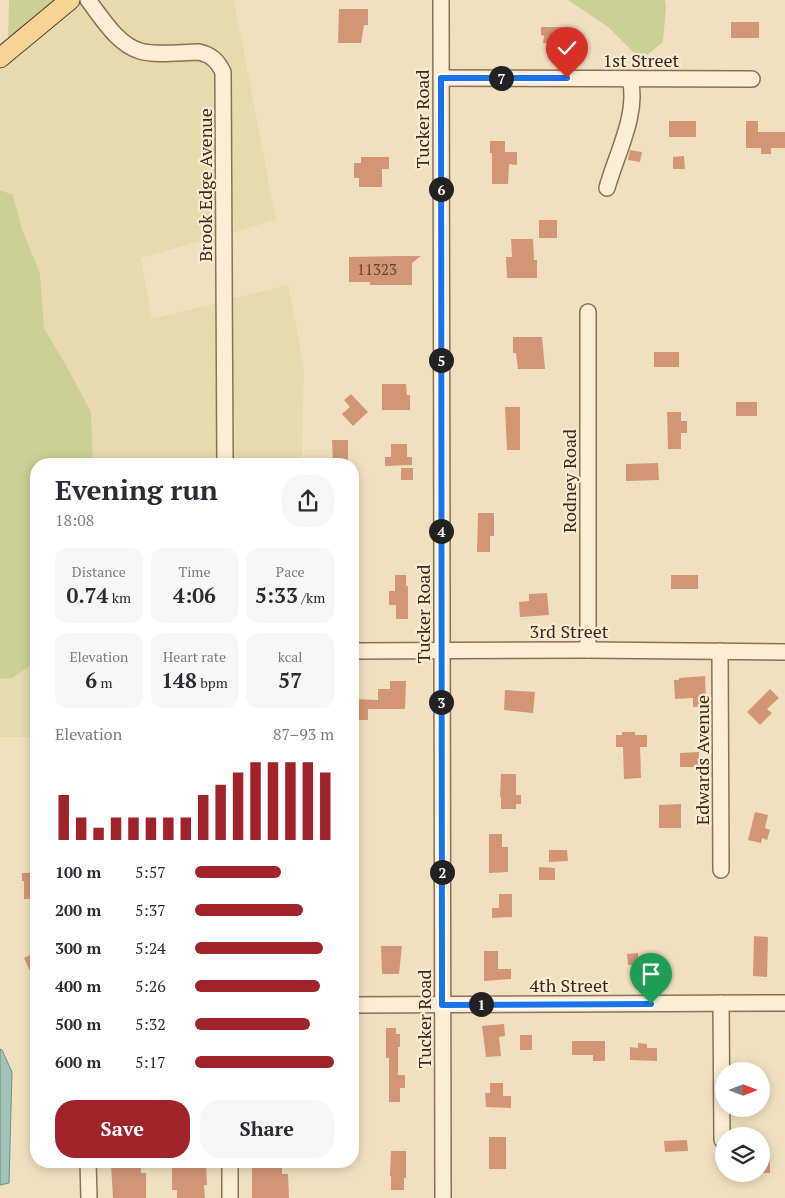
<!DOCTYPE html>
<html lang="en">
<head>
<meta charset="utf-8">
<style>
  body { margin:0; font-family:"PT Serif",serif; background:#f7f7f7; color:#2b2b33; height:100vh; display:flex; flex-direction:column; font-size:19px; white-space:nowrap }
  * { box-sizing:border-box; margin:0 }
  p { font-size:16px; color:#7c7c81 }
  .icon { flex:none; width:28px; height:28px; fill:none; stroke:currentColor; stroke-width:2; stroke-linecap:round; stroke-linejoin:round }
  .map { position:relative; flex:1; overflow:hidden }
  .sheet { position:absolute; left:30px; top:458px; width:329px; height:710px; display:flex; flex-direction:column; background:#fff; border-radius:20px; box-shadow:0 2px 12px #0003 }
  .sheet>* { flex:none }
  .needle { width:32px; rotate:90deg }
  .controls { position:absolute; left:715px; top:1062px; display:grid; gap:10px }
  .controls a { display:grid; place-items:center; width:55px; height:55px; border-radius:50%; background:#fff; box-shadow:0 2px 12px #0003; font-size:25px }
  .pin { position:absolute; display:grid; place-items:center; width:42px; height:42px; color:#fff; margin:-51px -21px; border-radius:50% 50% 50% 0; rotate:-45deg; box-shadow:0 0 5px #0007 }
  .pin .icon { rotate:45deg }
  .km { position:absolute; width:25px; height:25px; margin:-12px; border-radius:50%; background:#222; color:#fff; font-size:14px; line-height:25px; text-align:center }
  .round { display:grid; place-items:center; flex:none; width:52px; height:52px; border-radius:20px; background:#f7f7f7 }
  .overview { display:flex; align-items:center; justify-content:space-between; height:85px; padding:0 25px }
  h1 { font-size:28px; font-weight:700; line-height:38px }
  .figures { display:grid; grid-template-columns:repeat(3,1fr); gap:8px; height:85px; padding:5px 25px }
  .figures div { display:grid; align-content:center; border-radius:12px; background:#f7f7f7; text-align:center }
  .figures b { font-size:21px; font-weight:700 }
  .figures small { font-size:14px; font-weight:400 }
  .figures p { font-size:14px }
  .chart { height:140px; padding:10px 25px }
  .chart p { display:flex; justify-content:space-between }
  .chart svg { width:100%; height:90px; margin-top:5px; stroke:#9f2329; stroke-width:6 }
  .button { display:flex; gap:10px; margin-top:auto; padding:10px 25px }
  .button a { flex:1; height:58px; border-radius:20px; background:#9f2329; color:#fff; font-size:20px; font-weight:700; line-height:58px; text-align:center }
  .button a+a { background:#f7f7f7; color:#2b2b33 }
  ul { padding:0 25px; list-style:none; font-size:16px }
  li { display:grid; grid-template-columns:80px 60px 1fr; align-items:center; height:38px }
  li i { height:12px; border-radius:6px; background:#9f2329 }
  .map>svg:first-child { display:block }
</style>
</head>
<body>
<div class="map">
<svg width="785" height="1198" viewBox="0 0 785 1198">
  <rect width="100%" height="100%" fill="#f1e0c0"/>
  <g fill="#e7dbad">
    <path d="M80,0L106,34L120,47L205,59L216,73L218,236L141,258L152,319L218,303V464H93L91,412L67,367L44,328L40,273L22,229L13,196L0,190V66Z"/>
    <path d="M96,0H234L276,220L231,233L222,58L142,45L129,38L116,26Z"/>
    <path d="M288,285L304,366L302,464H231V299Z"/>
    <path d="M36,662V737H0V679L12,678Z"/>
  </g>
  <g fill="#cbd094">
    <path d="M9,0H55L8,39Z"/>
    <path d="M568,0H665L666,7L663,42L641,60L608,27Z"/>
    <path d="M0,190L13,195L22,229L40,273L44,328L67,367L91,412L93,464H36V662L12,678L0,679Z"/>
  </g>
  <path fill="#a4c3b8" stroke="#6a9186" d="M0,1049L2,1050L12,1072L9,1183L0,1185Z"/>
  <g fill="#d29674">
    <path d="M339,9H368V25H364L361,43H338Z"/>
    <rect x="731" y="22" width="28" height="16"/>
    <path d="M541,27H563L562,42H567V54H547V43H543L544,36L541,35Z"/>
    <rect x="669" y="121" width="27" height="16"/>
    <path d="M746,121H758V132H785V148H771V154H761V148H746Z"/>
    <path d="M490,141H505V152H517V165L509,164L508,184H492V153H490Z"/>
    <path d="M630,150L642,152L640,162L628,160Z"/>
    <path d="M684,156L685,169H673V157Z"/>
    <path d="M361,157H389V169H382V187H359V178H354V163H361Z"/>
    <rect x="539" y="220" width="18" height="18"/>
    <path d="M511,239H533L534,260H537V278H507L506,257H512Z"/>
    <path d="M399,256H421L412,263V285H370V282H349V257Z"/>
    <path d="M513,337H542L545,369H518L516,353H513Z"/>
    <rect x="654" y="352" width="25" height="15"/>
    <path d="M382,384H406L407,395H410V410H382Z"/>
    <path d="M351,394L368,412L353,426L342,414L350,407L344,400Z"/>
    <rect x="736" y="402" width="21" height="14"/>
    <path d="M505,407H520V450H507Z"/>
    <path d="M667,412H681V421H687V433H681V449H668Z"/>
    <path d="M332,440H348V464H333Z"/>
    <path d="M391,444H407V457H412V465L385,466V457H391Z"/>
    <path d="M658,463L659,480L626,481V464Z"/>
    <rect x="401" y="468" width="12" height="12"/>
    <path d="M478,513H494V536H490V552H477Z"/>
    <path d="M395,575H406V586H408V619H396V605H389V591H395Z"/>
    <rect x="671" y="575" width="27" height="14"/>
    <path d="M547,593L549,615L520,617L519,602L529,601V594Z"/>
    <path d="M705,676L706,706L693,707V698L675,699L674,680H679V678Z"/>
    <path d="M390,681H406L405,709H368V720H352L353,699L378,700V689H390Z"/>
    <path d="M770,689L779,698L767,709L772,713L760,725L747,712Z"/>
    <path d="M505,690L535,692L533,713L504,710Z"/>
    <path d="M622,732H635V735H647V747H640L641,778L624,779L623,747H616V735H622Z"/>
    <path d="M699,752V767H680V753Z"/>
    <path d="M501,774H516V795H521V804H516V809H501V797H500Z"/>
    <path d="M681,804V828H659V805Z"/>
    <path d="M755,812L768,815L765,828L770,830L767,840L762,838L761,843L748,840Z"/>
    <path d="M489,834H502V847H508V872L489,873Z"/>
    <path d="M549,850H567L568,861L549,862Z"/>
    <path d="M539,867L555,868V880H539Z"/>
    <path d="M22,873H36V899H24V881H22Z"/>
    <path d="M499,894H512V917L492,918V908H499Z"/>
    <path d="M754,936L768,937L767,977L753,976Z"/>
    <path d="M381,946H402L399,974H382Z"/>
    <path d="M484,951H498V969H511V979L484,981Z"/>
    <path d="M36,952V984L24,958Z"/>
    <path d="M638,953V965H628L627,954Z"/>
    <path d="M504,1024L505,1036L499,1037L501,1056L486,1057L482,1026Z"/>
    <path d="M386,1028H396V1034H400V1047H398V1075H405V1088H400V1102H389V1058H386Z"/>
    <rect x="520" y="1035" width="12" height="15"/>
    <path d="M572,1041H605V1061H593V1055H572Z"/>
    <path d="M638,1043L647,1044V1048H657V1061L630,1060V1047L638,1048Z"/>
    <path d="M490,1083H503V1096H511V1108L486,1107L485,1093H490Z"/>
    <rect x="489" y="1137" width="17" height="32"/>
    <path d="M687,1140L688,1151L665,1152L664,1141Z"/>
    <path d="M391,1151H406V1178H404V1190H391V1176H390Z"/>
    <path d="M252,1161H282V1174H288L289,1198H252Z"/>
    <path d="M172,1162H206L207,1185H204L205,1198H177V1190H172Z"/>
    <rect x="761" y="1162" width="9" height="11"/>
    <path d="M141,1163V1173H146V1198H113L111,1164Z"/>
  </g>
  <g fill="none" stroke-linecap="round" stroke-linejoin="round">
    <defs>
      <g id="minor">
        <path d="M88,0C102,18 117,44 140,51C156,56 182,52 199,52C211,55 217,60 223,72L225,464"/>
        <path d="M441,0L443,1198"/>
        <path d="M441,78L752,79"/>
        <path d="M607,188C616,155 639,113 630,79"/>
        <path d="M588,312V650"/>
        <path d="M352,651L588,650L785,652"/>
        <path d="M720,651L721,870"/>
        <path d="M721,1003L722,1140"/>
        <path d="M352,1005L785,1003"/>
        <path d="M88,1161L89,1198"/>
        <path d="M230,1161V1198"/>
      </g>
      <path id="major" d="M0,58L70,0"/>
    </defs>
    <use href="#minor" stroke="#8b7057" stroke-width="18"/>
    <use href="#major" stroke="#593e2c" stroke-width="21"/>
    <use href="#minor" stroke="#fbeed4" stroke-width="15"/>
    <use href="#major" stroke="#f7d495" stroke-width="19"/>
  </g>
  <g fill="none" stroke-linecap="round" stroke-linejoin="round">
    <defs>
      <path id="route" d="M567,78H441L442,1005L651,1004"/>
    </defs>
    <use href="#route" stroke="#fff" stroke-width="10"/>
    <use href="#route" stroke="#1a73e8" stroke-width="6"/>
  </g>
  <g text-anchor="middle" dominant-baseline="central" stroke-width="4.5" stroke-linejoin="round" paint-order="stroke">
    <g font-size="15" fill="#604432">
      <text x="377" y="269">11323</text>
    </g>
    <g font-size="18" fill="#3a291c" stroke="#f8ebd1">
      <text x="641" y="60">1st Street</text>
      <text transform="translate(422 119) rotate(-90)">Tucker Road</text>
      <text transform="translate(205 185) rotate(-90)">Brook Edge Avenue</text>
      <text transform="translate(569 481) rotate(-90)">Rodney Road</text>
      <text transform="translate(423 614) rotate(-90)">Tucker Road</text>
      <text x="569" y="631">3rd Street</text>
      <text transform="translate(702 760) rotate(-90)">Edwards Avenue</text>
      <text x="569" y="985">4th Street</text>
      <text transform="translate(424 1019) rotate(-90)">Tucker Road</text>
    </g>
  </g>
</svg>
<div class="controls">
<a><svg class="needle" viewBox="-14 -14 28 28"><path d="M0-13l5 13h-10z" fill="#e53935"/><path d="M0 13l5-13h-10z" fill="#7c7c81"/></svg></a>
<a><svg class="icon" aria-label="layers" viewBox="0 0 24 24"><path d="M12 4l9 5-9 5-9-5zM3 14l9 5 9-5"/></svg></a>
</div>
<div class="pin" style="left:651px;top:1004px;background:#1e9e55"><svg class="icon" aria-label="arrive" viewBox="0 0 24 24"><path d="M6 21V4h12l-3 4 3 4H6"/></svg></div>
<div class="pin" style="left:567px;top:78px;background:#d93025"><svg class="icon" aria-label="check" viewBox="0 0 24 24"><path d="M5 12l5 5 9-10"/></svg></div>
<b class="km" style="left:481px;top:1004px">1</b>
<b class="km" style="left:442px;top:872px">2</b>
<b class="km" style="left:441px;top:702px">3</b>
<b class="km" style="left:441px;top:531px">4</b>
<b class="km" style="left:441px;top:360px">5</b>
<b class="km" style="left:441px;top:189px">6</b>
<b class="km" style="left:501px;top:78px">7</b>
<section class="sheet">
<div class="overview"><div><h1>Evening run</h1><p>18:08</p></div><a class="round"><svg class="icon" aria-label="share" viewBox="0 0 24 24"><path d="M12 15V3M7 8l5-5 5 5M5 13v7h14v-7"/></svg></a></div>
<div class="figures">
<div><p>Distance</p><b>0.74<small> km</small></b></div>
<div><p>Time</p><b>4:06</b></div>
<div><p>Pace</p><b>5:33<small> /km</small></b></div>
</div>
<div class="figures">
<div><p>Elevation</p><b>6<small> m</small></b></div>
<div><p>Heart rate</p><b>148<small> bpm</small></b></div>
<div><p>kcal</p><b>57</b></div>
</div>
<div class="chart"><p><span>Elevation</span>87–93 m</p>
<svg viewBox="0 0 160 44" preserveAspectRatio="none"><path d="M5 44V22M15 44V33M25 44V38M35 44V33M45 44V33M55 44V33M65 44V33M75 44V33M85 44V22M95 44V17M105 44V11M115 44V6M125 44V6M135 44V6M145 44V6M155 44V11"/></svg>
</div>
<ul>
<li><b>100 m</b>5:57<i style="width:62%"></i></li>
<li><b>200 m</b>5:37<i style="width:78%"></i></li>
<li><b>300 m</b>5:24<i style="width:92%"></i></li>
<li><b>400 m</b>5:26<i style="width:90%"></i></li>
<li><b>500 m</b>5:32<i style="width:83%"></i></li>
<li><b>600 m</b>5:17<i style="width:100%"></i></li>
</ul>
<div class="button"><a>Save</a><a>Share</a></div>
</section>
</div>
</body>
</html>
